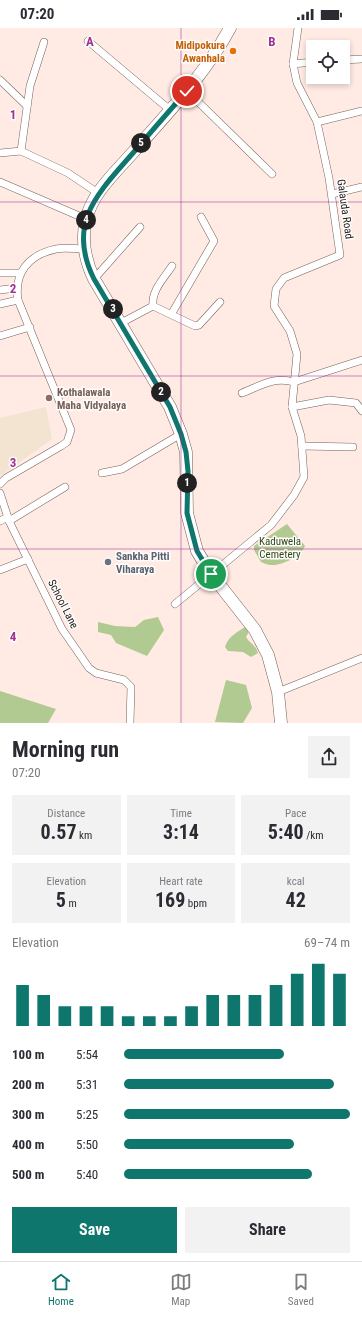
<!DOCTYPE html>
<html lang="en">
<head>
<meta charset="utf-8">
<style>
  body { margin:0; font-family:"Roboto Condensed",sans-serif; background:#f2f2f3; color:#2b2b33; height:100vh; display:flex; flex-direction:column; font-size:15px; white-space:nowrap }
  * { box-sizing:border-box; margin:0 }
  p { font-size:13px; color:#7c7c81 }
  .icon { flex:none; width:22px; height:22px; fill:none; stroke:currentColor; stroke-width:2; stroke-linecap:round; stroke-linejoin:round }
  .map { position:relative; height:695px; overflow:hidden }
  .panel { display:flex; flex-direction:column; background:#fff; flex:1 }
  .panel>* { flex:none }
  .tools { position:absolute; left:306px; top:12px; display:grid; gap:8px }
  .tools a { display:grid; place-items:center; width:44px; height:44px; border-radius:0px; background:#fff; box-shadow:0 2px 6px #0003; font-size:20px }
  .pin { position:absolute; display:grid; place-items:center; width:34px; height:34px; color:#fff; margin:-17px; border:2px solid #fff; border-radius:50%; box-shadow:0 1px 4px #0007 }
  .km { position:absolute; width:20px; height:20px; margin:-10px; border-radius:50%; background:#222; color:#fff; font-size:11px; line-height:20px; text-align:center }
  .round { display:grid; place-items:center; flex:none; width:42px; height:42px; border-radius:0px; background:#f2f2f3 }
  .summary { display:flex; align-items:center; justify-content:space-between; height:68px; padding:0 12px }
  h1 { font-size:22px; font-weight:700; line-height:30px }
  .figures { display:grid; grid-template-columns:repeat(3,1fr); gap:6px; height:68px; padding:4px 12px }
  .figures div { display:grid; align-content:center; border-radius:0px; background:#f2f2f3; text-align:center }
  .figures b { font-size:20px; font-weight:700 }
  .figures small { font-size:11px; font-weight:400 }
  .figures p { font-size:11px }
  .chart { height:112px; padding:8px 12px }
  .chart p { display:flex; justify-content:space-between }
  .chart svg { width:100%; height:72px; margin-top:4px; stroke:#0f766e; stroke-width:6 }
  .cta { display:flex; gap:8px; margin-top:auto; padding:8px 12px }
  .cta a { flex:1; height:46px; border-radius:0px; background:#0f766e; color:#fff; font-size:16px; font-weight:700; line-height:46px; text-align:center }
  .cta a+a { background:#f2f2f3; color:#2b2b33 }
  ul { padding:0 12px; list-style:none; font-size:13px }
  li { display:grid; grid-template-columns:64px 48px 1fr; align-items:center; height:30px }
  li i { height:10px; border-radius:5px; background:#0f766e }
  .status { display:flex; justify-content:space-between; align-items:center; height:28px; padding:0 20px; background:#fff; direction:ltr }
  .status svg { height:11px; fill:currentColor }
  .dock { display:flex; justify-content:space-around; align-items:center; height:56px; border-top:1px solid #e1e1e2; background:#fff; font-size:11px; color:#7c7c81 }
  .dock a { display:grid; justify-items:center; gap:2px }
  .dock .current { color:#0f766e }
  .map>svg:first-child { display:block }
</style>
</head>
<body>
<div class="status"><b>07:20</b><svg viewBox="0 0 49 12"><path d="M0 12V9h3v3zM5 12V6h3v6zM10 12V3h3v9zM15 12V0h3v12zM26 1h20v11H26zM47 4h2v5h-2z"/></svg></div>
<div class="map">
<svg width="362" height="695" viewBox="0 0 362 695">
  <rect width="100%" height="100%" fill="#ffebe3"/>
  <path fill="#f3e3d1" d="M46,379L52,411L0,448V390Z"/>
  <g fill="#b1ca91">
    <path d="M287,496L305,518C301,528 282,538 271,537C268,537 264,535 261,534L254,522V518Z"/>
    <path d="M158,589L164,602L147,628L116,615L111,607L98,604V594L115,598L135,599L144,592Z"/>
    <path d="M248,597L251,600L246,609C250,616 256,617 258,625L251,629L243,624L228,623L225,619C228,608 239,603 248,597Z"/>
    <path d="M226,652L246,657L252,680L243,695L215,694Z"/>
    <path d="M0,663L56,681L48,695H0Z"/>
  </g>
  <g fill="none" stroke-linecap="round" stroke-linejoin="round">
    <defs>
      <g id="minor">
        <path d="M88,13L170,82"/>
        <path d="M343,32L362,31"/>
        <path d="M293,36L313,34"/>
        <path d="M0,52L27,78"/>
        <path d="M187,63L272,146"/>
        <path d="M317,94L362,83"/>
        <path d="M21,123L30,58L44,14"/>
        <path d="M0,125L21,123L68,145L98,165"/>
        <path d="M0,154L86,191"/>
        <path d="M332,166L362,159"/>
        <path d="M0,245H20"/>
        <path d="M94,251L140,199"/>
        <path d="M0,262L16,260"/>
        <path d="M0,276L18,272"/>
        <path d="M153,278C151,263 164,250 172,238"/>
        <path d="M172,285L214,213L201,189"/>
        <path d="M121,295L153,278L195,298L199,297L220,274"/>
        <path d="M0,308L30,299"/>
        <path d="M242,365C260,358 274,348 294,354L362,332"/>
        <path d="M292,379L329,372L356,375L362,383"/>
        <path d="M302,418L353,419"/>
        <path d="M102,445L122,441L181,406"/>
        <path d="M0,456L6,450L61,418L67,414L71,402L18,272C14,245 28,227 56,221C64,219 75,221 84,221"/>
        <path d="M0,465L9,493L62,601L89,640L96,645L124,652L131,659L130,695"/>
        <path d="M0,493L8,489"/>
        <path d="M9,493L65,459"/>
        <path d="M0,542L28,531"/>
        <path d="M175,576L271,497L294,467L304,449L301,408L292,379L297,326L290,303L274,278L276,261L284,250L340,227L329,150L317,94L297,55L293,36L298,0"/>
        <path d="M278,664L362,630"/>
      </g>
      <path id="primary" d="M230,0C206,45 170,82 136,121C118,142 92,164 86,192C81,213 85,232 94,251L170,379L181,406L186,424L187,485L197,523L211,546L255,602L268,627L278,664L281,695"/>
    </defs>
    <use href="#minor" stroke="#756158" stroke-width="8"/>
    <use href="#primary" stroke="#756158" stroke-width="13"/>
    <use href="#minor" stroke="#fff" stroke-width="7"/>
    <use href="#primary" stroke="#fff" stroke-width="12"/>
  </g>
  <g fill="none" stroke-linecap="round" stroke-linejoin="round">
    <defs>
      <path id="route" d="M187,63C169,83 151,104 133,125C98,165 66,195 94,251L170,379L181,406L186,424L188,443L187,485L197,523L211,546"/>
    </defs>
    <use href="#route" stroke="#fff" stroke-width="8"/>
    <use href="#route" stroke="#0f766e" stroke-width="5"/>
  </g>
  <path fill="none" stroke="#a13291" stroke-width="1" stroke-opacity="0.55" d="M181,0V695M0,174H362M0,348H362M0,521H362"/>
  <circle fill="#e8710a" stroke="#fdfdfd" stroke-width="1.5" cx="233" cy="23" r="4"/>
  <circle fill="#8d6e63" stroke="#fdfdfd" stroke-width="1.5" cx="49" cy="370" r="4"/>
  <circle fill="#6b7280" stroke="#fdfdfd" stroke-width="1.5" cx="108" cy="534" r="4"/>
  <g text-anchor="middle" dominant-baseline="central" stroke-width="3" stroke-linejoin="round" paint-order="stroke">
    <g font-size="11" font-weight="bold" fill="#c56008" stroke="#fdfdfd" text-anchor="end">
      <text x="225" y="17">Midipokura<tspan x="225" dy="13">Awanhala</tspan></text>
    </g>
    <g font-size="11" fill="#211915" stroke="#fdfdfd">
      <text transform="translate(345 181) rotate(82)">Galauda Road</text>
      <text transform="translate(63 576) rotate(63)">School Lane</text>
    </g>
    <g font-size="11" font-weight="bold" fill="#785e54" stroke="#fdfdfd" text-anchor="start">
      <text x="57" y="364">Kothalawala<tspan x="57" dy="13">Maha Vidyalaya</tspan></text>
    </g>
    <g font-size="11" fill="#354716" stroke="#fdfdfd">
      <text x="280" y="513">Kaduwela<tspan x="280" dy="13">Cemetery</tspan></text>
    </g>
    <g font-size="11" font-weight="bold" fill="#5b616d" stroke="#fdfdfd" text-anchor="start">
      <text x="116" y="528">Sankha Pitti<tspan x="116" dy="13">Viharaya</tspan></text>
    </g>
  </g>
  <g font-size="13" text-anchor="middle" font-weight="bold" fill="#a13291" stroke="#fdfdfd" stroke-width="3" stroke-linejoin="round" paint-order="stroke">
    <text x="90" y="18">A</text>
    <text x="272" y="18">B</text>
    <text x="13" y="91">1</text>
    <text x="13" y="265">2</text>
    <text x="13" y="439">3</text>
    <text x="13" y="613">4</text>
  </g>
</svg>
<div class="tools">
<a><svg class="icon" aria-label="locate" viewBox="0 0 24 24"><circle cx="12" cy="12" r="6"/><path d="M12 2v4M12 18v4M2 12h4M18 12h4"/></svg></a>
</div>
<div class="pin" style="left:211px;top:546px;background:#1e9e55"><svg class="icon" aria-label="arrive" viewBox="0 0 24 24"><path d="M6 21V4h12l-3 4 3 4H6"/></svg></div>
<div class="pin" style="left:187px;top:63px;background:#d93025"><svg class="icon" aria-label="check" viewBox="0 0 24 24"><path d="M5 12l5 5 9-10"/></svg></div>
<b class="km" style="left:187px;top:455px">1</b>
<b class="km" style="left:161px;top:364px">2</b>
<b class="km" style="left:113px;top:281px">3</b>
<b class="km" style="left:86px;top:192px">4</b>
<b class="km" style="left:141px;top:115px">5</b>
</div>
<section class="panel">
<div class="summary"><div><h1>Morning run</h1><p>07:20</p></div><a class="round"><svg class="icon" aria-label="share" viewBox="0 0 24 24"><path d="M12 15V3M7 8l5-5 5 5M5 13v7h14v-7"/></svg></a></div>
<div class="figures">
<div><p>Distance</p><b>0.57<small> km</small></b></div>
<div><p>Time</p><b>3:14</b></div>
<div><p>Pace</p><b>5:40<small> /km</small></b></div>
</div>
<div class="figures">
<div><p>Elevation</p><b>5<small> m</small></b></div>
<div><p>Heart rate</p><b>169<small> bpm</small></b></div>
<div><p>kcal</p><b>42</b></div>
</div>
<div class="chart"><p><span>Elevation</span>69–74 m</p>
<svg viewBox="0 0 160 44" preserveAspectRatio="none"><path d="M5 44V19M15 44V25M25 44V32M35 44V32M45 44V32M55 44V38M65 44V38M75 44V38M85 44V32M95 44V25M105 44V25M115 44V25M125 44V19M135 44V12M145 44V6M155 44V12"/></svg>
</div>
<ul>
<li><b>100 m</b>5:54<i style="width:71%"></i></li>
<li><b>200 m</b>5:31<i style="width:93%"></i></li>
<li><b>300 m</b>5:25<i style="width:100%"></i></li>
<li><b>400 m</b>5:50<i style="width:75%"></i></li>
<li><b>500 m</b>5:40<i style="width:83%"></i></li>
</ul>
<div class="cta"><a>Save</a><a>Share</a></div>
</section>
<nav class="dock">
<a class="current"><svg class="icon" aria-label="home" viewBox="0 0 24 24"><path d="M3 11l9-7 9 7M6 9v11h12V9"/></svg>Home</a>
<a><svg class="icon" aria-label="map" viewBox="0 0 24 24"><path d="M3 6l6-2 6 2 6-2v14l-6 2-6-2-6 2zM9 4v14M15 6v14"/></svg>Map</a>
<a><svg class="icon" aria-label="saved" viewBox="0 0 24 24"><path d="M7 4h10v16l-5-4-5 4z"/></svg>Saved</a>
</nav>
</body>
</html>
